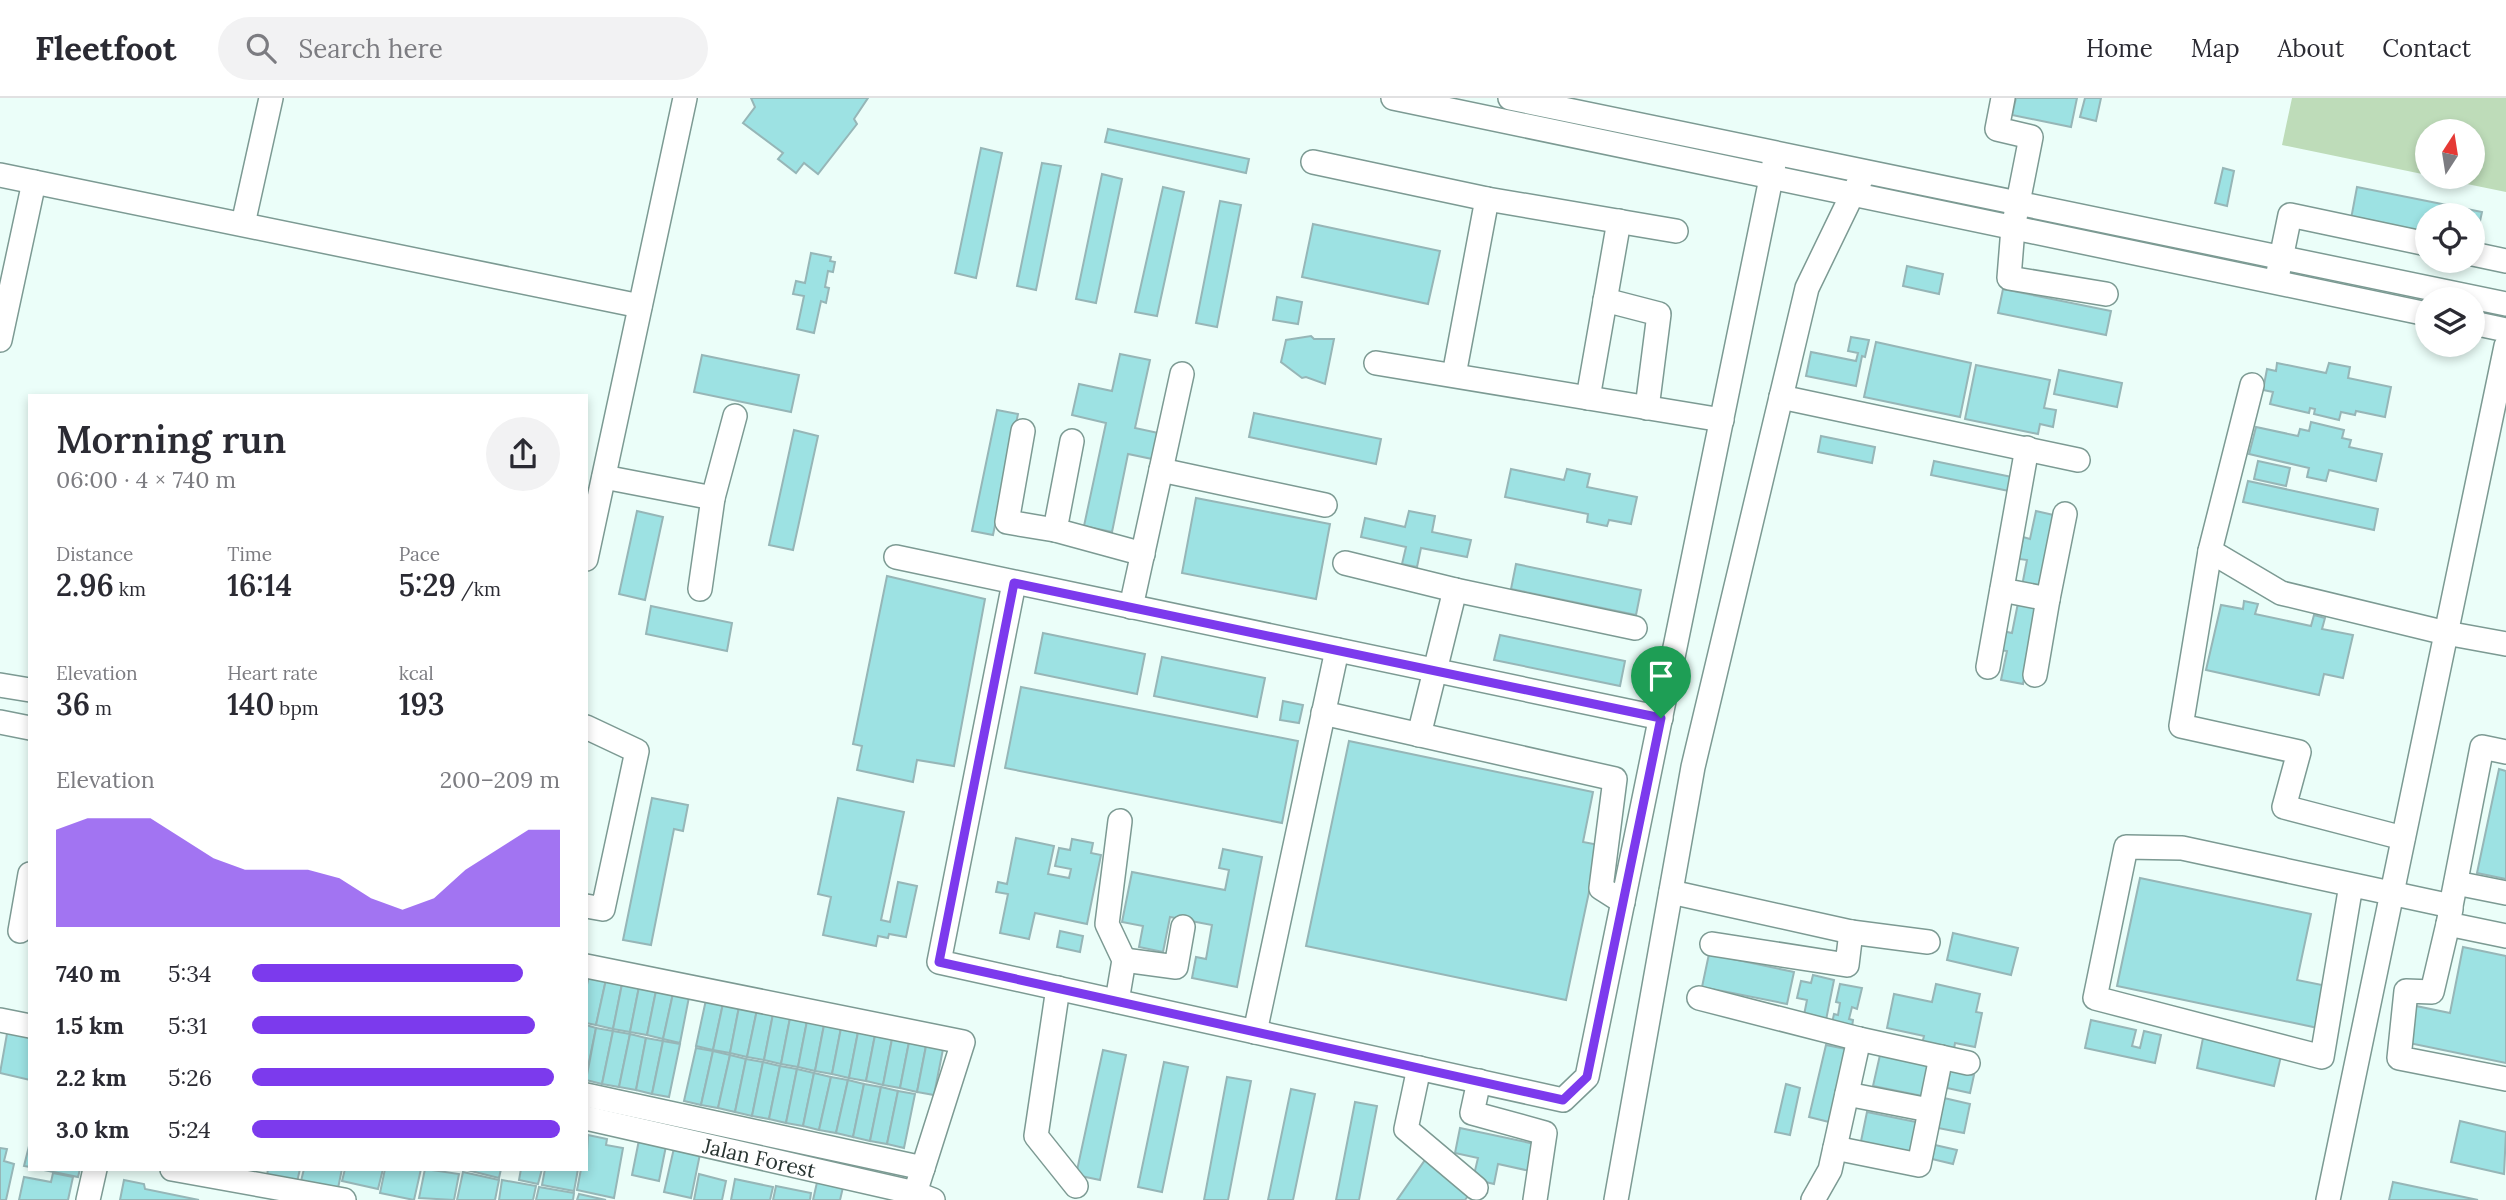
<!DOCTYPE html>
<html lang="en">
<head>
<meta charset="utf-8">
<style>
  body { margin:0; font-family:Lora,serif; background:#f2f2f3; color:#2b2b33; height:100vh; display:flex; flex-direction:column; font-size:26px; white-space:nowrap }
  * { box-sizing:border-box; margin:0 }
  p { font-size:23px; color:#7c7c81 }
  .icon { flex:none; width:38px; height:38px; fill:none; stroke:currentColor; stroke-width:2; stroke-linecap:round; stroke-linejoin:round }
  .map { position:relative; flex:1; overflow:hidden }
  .sheet { position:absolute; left:28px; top:296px; width:560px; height:777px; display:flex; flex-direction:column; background:#fff; border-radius:0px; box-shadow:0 4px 10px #0003 }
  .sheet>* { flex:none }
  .needle { width:46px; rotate:12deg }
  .buttons { position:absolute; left:2415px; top:21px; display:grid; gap:14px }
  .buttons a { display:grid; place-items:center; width:70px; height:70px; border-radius:50%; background:#fff; box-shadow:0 4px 10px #0003; font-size:35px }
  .pin { position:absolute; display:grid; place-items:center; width:60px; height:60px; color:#fff; margin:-72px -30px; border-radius:50% 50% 50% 0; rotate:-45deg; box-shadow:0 0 7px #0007 }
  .pin .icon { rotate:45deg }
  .round { display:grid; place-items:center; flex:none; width:74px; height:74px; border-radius:37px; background:#f2f2f3 }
  .summary { display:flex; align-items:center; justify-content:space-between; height:119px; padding:0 28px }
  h1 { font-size:38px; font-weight:600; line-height:52px }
  .stats { display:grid; grid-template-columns:repeat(3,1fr); gap:10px; height:119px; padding:7px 28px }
  .stats div { display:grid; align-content:center }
  .stats b { font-size:30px; font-weight:600 }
  .stats small { font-size:19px; font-weight:400 }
  .stats p { font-size:19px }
  .chart { height:196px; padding:14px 28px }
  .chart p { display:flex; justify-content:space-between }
  .chart svg { width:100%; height:126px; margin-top:7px; fill:#7c3aed; opacity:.7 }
  ul { padding:0 28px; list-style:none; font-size:23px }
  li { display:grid; grid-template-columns:112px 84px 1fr; align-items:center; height:52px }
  li i { height:18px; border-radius:9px; background:#7c3aed }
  header { display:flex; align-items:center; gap:42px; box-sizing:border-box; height:98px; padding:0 35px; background:#fff; border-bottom:2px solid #e1e1e2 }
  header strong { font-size:33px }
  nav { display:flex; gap:38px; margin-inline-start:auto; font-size:24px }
  .search { width:490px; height:63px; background:#f2f2f3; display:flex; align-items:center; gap:18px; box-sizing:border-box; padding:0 24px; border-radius:38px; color:#7c7c81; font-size:26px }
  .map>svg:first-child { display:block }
</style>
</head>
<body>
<header>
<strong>Fleetfoot</strong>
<div class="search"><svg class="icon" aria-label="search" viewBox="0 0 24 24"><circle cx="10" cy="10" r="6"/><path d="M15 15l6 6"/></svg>Search here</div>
<nav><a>Home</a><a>Map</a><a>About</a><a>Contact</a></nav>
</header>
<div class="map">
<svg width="2506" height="1102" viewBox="0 0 2506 1102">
  <rect width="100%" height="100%" fill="#ebfef9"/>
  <path fill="#bedcb9" d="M2292,0H2506V94L2433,79H2473V33H2427V77L2282,47Z"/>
  <g fill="#9de2e3" stroke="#96b6b7" stroke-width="2">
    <path d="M751,0H868L854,21L857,26L818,76L804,65L796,75L778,61L783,55L743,25L755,9Z"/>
    <path d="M2016,0H2077L2071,29L2012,17Z"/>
    <path d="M2085,0H2101L2096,23L2080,19Z"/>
    <path d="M1108,31L1249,61L1246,75L1105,44Z"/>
    <path d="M981,50L1002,55L976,180L955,175Z"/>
    <path d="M1042,65L1061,68L1036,192L1017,188Z"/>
    <path d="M2223,70L2234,73L2227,108L2215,105Z"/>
    <path d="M1102,76L1122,81L1096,205L1076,201Z"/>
    <path d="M1163,89L1184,94L1157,218L1135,214Z"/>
    <path d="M2357,89L2482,114L2475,146L2473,145V117H2427V137L2351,121Z"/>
    <path d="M1220,103L1241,107L1217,229L1196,225Z"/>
    <path d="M1313,126L1440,153L1428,206L1302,179Z"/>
    <path d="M811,155L831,159L830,163L835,164L833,174L828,173L825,189L829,190L826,205L821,203L814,235L797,231L804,198L793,196L796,183L805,185Z"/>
    <path d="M1907,168L1943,176L1939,196L1903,188Z"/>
    <path d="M2003,191L2111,213L2106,237L1998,215Z"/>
    <path d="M1277,199L1302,204L1298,226L1273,222Z"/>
    <path d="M1311,238L1314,241H1334L1325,286L1306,279L1302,280L1281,264L1286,242Z"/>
    <path d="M1851,239L1869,242L1865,259L1862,258L1856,288L1806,278L1811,254L1856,263L1858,255L1848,253Z"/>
    <path d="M1876,244L1971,265L1960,319L1864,299Z"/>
    <path d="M1120,256L1150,262L1135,330L1163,336L1157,362L1128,356L1112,434L1084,428L1106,325L1072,317L1079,286L1112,293Z"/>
    <path d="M702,257L799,277L791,314L694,294Z"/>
    <path d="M2277,265L2326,275L2329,265L2350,269L2348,280L2391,289L2385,319L2356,313L2355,317L2341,314L2339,322L2314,316L2315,311L2310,310L2309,315L2270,306L2273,294L2263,292L2267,271L2276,273Z"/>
    <path d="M1976,267L2050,282L2044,310L2056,312L2053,329L2040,326L2038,336L1965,321Z"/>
    <path d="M2059,272L2122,285L2117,309L2054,296Z"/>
    <path d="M997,312L1018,316L993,437L972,433Z"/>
    <path d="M1254,315L1381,341L1376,366L1249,339Z"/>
    <path d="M2311,324L2344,332L2342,340L2351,342L2349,349L2382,356L2376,383L2329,372L2326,383L2307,379L2309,370L2249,356L2256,329L2298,338L2300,331L2309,333Z"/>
    <path d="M794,332L818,338L793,452L769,447Z"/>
    <path d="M1821,338L1875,349L1872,365L1818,354Z"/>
    <path d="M1934,363L2012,379L2009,393L1931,377Z"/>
    <path d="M2258,363L2290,370L2286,388L2254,381Z"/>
    <path d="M1511,371L1564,382L1567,371L1590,376L1587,389L1637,399L1631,426L1609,422L1607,428L1587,424L1588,416L1505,399Z"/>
    <path d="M2248,383L2378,411L2374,432L2243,404Z"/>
    <path d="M1196,400L1330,426L1316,501L1182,475Z"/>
    <path d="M637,413L663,419L645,502L619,496Z"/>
    <path d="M1409,413L1435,418L1432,434L1471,442L1467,459L1421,450L1417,469L1402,466L1406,449L1361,439L1365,420L1405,429Z"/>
    <path d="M2036,413L2058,418L2042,493L2022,488L2027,462L2019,461L2023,439L2030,441Z"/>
    <path d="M1516,466L1641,492L1636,517L1511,491Z"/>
    <path d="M887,478L985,501L954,668L917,662L913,684L857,672L862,648L853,646Z"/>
    <path d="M2244,503L2258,506L2255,516L2311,528L2314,517L2325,520L2322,531L2353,537L2343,580L2324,576L2319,597L2206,572L2221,507L2243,511Z"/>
    <path d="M2018,505L2038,509L2023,586L2001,582L2007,553L1998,552L2002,533L2012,535Z"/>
    <path d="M651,508L732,525L727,553L646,536Z"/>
    <path d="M1043,535L1145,556L1137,596L1035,575Z"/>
    <path d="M1500,537L1625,563L1620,588L1494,562Z"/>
    <path d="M1162,559L1265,580L1257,619L1154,598Z"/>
    <path d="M1021,589L1298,643L1282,725L1005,670Z"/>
    <path d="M1283,603L1303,607L1299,625L1280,622Z"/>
    <path d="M1349,643L1593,694L1583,744L1599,747L1566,902L1306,848Z"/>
    <path d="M2499,671L2506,673V781L2477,775Z"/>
    <path d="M652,700L688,707L683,733L674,731L651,847L623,842Z"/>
    <path d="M838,700L904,714L881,822L890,824L898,784L917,788L906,839L889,836L888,840L878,838L876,848L823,837L831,799L818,796Z"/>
    <path d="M1016,740L1054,748L1048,776L1069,780L1071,771L1055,768L1059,750L1070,752L1072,741L1093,745L1091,755L1101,757L1087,826L1035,815L1029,841L1000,835L1008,796L996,794L998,784L1007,786Z"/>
    <path d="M1223,751L1262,759L1237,889L1192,880L1196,859L1206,861L1212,827L1170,819L1163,854L1139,849L1143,828L1122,824L1132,774L1225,792L1229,772L1219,770Z"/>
    <path d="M2140,780L2311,816L2297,882L2327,888L2318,930L2117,888Z"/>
    <path d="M1060,833L1083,838L1080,854L1057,849Z"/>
    <path d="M1953,835L2018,850L2011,877L1947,862Z"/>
    <path d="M2463,849L2506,858V965L2409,945L2416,908L2450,915Z"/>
    <path d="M1709,856L1794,874L1787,906L1702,889Z"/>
    <path d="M590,874L607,877L596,927L586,925V891Z"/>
    <path d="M607,877L623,881L613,931L596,927Z"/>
    <path d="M1813,877L1834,882L1826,922L1804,917L1807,902L1797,900L1801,883L1811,885Z"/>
    <path d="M623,881L640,884L630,934L613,931Z"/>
    <path d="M640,884L657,888L647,937L630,934Z"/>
    <path d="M1840,886L1862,890L1857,911L1852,909L1849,921L1853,922L1852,929L1832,925L1834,916L1838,917L1840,905L1836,904Z"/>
    <path d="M1936,886L1980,896L1976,914L1982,915L1975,949L1955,945L1953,957L1921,950L1924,938L1887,930L1894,896L1932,904Z"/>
    <path d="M657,888L674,891L663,941L647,937Z"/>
    <path d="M674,891L690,894L680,945L663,941Z"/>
    <path d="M707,897L724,901L713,952L696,948Z"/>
    <path d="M724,901L740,904L730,955L713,952Z"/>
    <path d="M740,904L758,907L747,959L730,955Z"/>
    <path d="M758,907L774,911L764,962L747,959Z"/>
    <path d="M774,911L791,915L781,966L764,962Z"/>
    <path d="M791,915L808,918L798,969L781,966Z"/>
    <path d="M808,918L825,922L815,973L798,969Z"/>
    <path d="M825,922L842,925L832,976L815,973Z"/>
    <path d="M2091,922L2136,932L2132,948L2140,950L2144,933L2161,937L2155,965L2085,950Z"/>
    <path d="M842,925L859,929L849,980L832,976Z"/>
    <path d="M586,927L596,930L586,979Z"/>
    <path d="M859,929L876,932L866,983L849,980Z"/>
    <path d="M8,930L30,934V982L0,975Z"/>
    <path d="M596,930L613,933L602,986L586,982Z"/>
    <path d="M876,932L893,936L883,987L866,983Z"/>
    <path d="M613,933L630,936L619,989L602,986Z"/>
    <path d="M630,936L646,940L636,992L619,989Z"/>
    <path d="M893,936L910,939L900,990L883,987Z"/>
    <path d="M910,939L927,943L917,994L900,990Z"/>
    <path d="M646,940L663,943L652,996L636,992Z"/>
    <path d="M2203,940L2281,958L2274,988L2197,970Z"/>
    <path d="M663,943L680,946L669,999L652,996Z"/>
    <path d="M927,943L944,946L934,997L917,994Z"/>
    <path d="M1826,947L1851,952L1833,1025L1809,1019Z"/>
    <path d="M696,950L713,953L701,1007L684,1003Z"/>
    <path d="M1103,952L1126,957L1100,1082L1076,1077Z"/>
    <path d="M713,953L730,957L718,1010L701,1007Z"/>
    <path d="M730,957L746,961L735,1014L718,1010Z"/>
    <path d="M1880,957L1933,968L1927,999L1873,988Z"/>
    <path d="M746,961L763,964L752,1018L735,1014Z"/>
    <path d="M763,964L780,968L769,1021L752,1018Z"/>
    <path d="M1164,964L1188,969L1162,1094L1138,1089Z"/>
    <path d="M780,968L797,971L786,1025L769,1021Z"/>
    <path d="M797,971L814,975L803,1028L786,1025Z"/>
    <path d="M1950,972L1974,977L1970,995L1947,990Z"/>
    <path d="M814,975L831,979L819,1032L803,1028Z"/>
    <path d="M831,979L848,982L836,1035L819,1032Z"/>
    <path d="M1227,979L1251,983L1228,1102H1204Z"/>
    <path d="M848,982L864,986L853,1039L836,1035Z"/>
    <path d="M864,986L881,989L870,1043L853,1039Z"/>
    <path d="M1786,986L1800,990L1790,1037L1775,1034Z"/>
    <path d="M881,989L898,993L887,1046L870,1043Z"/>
    <path d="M1291,991L1315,996L1293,1102H1268Z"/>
    <path d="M898,993L915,996L904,1050L887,1046Z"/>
    <path d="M1944,1000L1970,1006L1964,1035L1938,1030Z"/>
    <path d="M1355,1004L1377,1008L1359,1102H1336Z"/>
    <path d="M1867,1014L1921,1025L1915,1059L1860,1048Z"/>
    <path d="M2460,1023L2506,1034L2504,1076L2451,1064Z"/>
    <path d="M1460,1030L1535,1046L1530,1073L1498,1066L1494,1086L1473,1081L1478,1060L1455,1055Z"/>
    <path d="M588,1037L607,1041L606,1047L623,1050L614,1100L577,1092L581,1071H586Z"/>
    <path d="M639,1042L666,1048L659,1083L632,1077Z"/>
    <path d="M30,1044V1069L24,1068Z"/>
    <path d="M1935,1047L1957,1052L1953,1066L1932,1061Z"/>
    <path d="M0,1050L7,1051L4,1063L14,1066L6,1102H0Z"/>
    <path d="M674,1050L700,1056L691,1100L664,1094Z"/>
    <path d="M1425,1062L1471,1094L1465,1102H1397Z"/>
    <path d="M39,1071H80L78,1079Z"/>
    <path d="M268,1071H300L297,1084L267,1078Z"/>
    <path d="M304,1071H342L337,1095L300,1087Z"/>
    <path d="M345,1071H383L378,1091L342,1083Z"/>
    <path d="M385,1071H421L414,1102L380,1095Z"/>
    <path d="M425,1071L459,1076L454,1102L419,1100Z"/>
    <path d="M463,1071H501L499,1080Z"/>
    <path d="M521,1071H542L538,1086L519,1082Z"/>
    <path d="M545,1071H578L574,1093L542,1087Z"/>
    <path d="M463,1074L499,1082L495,1102H457Z"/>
    <path d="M53,1075L73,1079L68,1102H19L24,1079L51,1084Z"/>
    <path d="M699,1076L726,1083L722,1102H694Z"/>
    <path d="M818,1080L844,1085L840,1102H813Z"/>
    <path d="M735,1081L773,1089L770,1102H731Z"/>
    <path d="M124,1082L144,1086L145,1091L199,1102H120Z"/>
    <path d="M502,1082L536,1088L533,1102H499Z"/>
    <path d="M2393,1084L2478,1102H2389Z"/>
    <path d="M776,1088L811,1095L810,1102H773Z"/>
    <path d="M539,1089L574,1095L573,1102H536Z"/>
    <path d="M579,1096L606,1102H577Z"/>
  </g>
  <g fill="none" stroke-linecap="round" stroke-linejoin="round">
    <defs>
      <g id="minor">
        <path d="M1393,0L2427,216"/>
        <path d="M1510,0L2506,206"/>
        <path d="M2003,0L1997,31L2031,39L2013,130L2009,180L2106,196"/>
        <path d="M1313,64L1487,101L1454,277"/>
        <path d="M0,77L640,208"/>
        <path d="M1487,101L1676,133"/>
        <path d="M243,126L271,0"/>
        <path d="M2473,156L2506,163"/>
        <path d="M2278,175L2290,117L2427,146"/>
        <path d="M1605,202L1659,216L1647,310"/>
        <path d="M2473,225L2506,232"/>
        <path d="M0,242L34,84"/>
        <path d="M1376,265L1722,322"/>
        <path d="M2252,287L2210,453L2281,495L2446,535L2506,546"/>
        <path d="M1781,299L2078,362"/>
        <path d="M1588,300L1619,123"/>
        <path d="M1023,333L1007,424L1055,432"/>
        <path d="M1072,343L1055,432L1143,456"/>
        <path d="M1161,372L1325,407"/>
        <path d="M604,379L713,400L735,318"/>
        <path d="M2210,453L2181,628L2299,654L2284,709L2403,740"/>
        <path d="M896,459L1661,620"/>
        <path d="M586,461L685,0"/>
        <path d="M1345,465L1455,492L1419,637"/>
        <path d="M1014,485L939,864L1563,1002L1587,979L1776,56"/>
        <path d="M700,491L713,400"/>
        <path d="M1455,492L1635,530"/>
        <path d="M2002,492L2048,501L2065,416"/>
        <path d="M1131,509L1182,276"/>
        <path d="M1988,569L2027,350"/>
        <path d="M2035,577L2048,501"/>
        <path d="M0,587L30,592"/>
        <path d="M1323,615L1615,681L1601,790L1623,804"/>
        <path d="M0,624L30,630"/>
        <path d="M586,629L637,653L603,811L586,808"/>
        <path d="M2456,785L2506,795"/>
        <path d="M2351,787L2322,959L2095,900L2126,749L2182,750L2451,808L2482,649L2506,654"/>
        <path d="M1671,794L1851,834L1928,844"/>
        <path d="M2451,811L2448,826L2506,838"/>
        <path d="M2448,826L2432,894L2406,893L2399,960L2506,981"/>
        <path d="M20,833L30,776"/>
        <path d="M1712,846L1847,867L1851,834"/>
        <path d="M1124,862L1176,869L1183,829"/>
        <path d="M586,868L963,944L915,1095"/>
        <path d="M1058,890L1036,1038L1076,1088"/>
        <path d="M1699,900L1859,941L1968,965"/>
        <path d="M1117,903L1124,862L1107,826L1120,723"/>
        <path d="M0,922L30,928"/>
        <path d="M1255,934L1337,552"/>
        <path d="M1419,970L1406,1031L1476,1090"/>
        <path d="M1479,983L1472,1015L1545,1035L1535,1102"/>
        <path d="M1847,996L1929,1012"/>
        <path d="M586,997L923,1070"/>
        <path id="s1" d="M586,1020L915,1095L933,1102"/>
        <path d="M1835,1050L1919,1067L1941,959"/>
        <path d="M172,1071L344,1102"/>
        <path d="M88,1102L95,1071"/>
        <path d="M1616,1102L1693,669L1807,190L1852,97L1865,74"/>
        <path d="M1813,1102L1830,1072L1859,941"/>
        <path d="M2328,1102L2506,248"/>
      </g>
    </defs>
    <use href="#minor" stroke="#7c9a93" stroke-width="26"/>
    <use href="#minor" stroke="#fff" stroke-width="23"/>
  </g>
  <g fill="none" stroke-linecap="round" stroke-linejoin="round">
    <defs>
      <path id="route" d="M1014,485L1661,620L1587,979L1563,1002L939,864Z"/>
    </defs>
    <use href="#route" stroke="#fff" stroke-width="14"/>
    <use href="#route" stroke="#7c3aed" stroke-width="9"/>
  </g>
  <g text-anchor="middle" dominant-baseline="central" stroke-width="5" stroke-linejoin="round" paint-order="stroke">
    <g font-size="21" fill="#283431" stroke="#ebfef9">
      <text stroke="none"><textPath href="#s1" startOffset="178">Jalan Forest</textPath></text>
    </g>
  </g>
</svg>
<div class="buttons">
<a><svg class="needle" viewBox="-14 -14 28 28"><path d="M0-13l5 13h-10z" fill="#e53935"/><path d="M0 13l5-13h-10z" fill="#7c7c81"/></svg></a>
<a><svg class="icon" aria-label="locate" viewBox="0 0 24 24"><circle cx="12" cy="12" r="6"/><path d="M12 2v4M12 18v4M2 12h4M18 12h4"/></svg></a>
<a><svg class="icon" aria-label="layers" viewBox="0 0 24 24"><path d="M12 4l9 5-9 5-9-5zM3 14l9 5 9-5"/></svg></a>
</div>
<div class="pin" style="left:1661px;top:620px;background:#1e9e55"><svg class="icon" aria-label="arrive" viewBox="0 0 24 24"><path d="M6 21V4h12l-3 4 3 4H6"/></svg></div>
<section class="sheet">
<div class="summary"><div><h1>Morning run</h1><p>06:00 · 4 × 740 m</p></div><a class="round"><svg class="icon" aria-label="share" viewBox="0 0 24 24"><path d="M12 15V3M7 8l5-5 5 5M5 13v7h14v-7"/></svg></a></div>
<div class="stats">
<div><p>Distance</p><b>2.96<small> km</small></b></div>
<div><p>Time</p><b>16:14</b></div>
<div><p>Pace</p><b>5:29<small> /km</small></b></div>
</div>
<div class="stats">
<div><p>Elevation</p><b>36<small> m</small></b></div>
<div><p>Heart rate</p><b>140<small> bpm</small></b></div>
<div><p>kcal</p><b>193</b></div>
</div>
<div class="chart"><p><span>Elevation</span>200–209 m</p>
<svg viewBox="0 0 160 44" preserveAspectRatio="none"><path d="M0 44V10L10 6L20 6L30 6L40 13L50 20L60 24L70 24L80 24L90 27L100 34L110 38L120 34L130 24L140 17L150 10L160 10V44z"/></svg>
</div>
<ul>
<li><b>740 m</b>5:34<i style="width:88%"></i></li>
<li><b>1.5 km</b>5:31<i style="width:92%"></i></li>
<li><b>2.2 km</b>5:26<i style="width:98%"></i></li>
<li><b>3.0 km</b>5:24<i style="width:100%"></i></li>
</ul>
</section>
</div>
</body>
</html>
